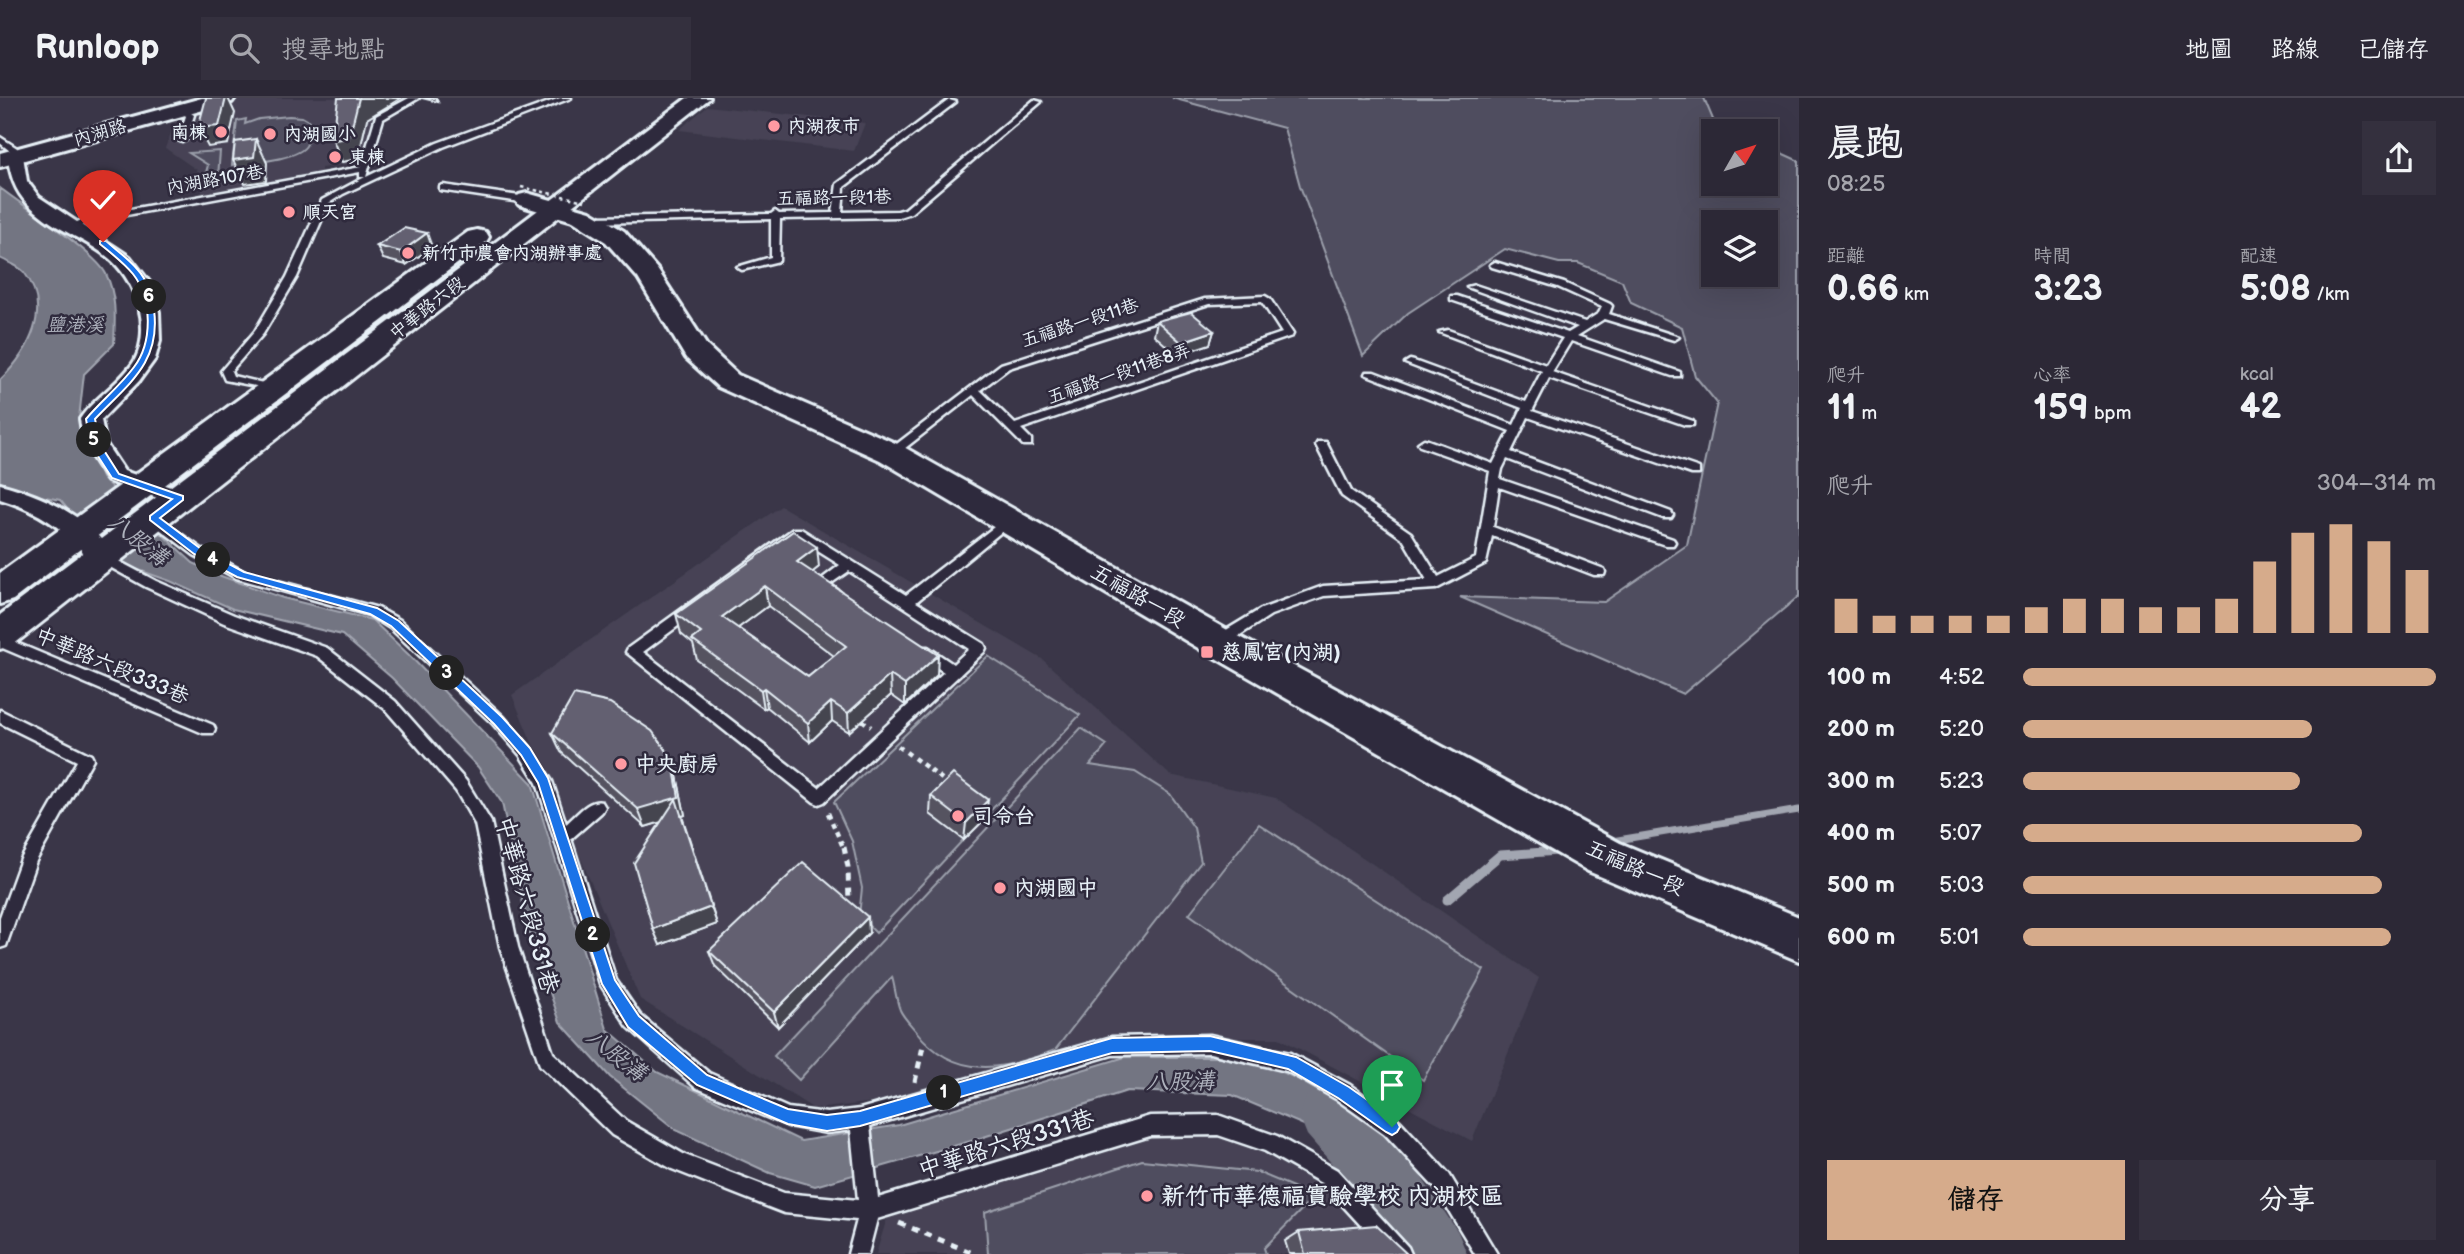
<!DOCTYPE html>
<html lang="zh-TW">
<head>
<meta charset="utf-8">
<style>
  body { margin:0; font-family:"Balsamiq Sans","LXGW WenKai TC",sans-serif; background:#34303e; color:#f1f3f6; height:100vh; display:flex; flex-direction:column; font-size:26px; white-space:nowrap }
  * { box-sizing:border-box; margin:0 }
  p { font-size:23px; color:#a6a6ad }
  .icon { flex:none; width:38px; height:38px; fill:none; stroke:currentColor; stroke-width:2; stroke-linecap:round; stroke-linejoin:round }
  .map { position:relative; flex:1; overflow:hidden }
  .details { display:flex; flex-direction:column; background:#2c2836; width:665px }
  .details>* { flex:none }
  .needle { width:46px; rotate:51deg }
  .controls { position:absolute; left:1701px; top:21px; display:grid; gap:14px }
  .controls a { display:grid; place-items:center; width:77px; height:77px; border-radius:0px; background:#2c2836; box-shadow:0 7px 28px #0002,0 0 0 2px #484451; font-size:35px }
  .pin { position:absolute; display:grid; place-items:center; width:60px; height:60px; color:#fff; margin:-72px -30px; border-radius:50% 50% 50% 0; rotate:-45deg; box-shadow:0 0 7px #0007 }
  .pin .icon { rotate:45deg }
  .km { position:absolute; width:35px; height:35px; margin:-18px; border-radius:50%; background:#222; color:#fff; font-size:19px; line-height:35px; text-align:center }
  .round { display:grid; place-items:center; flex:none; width:74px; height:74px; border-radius:0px; background:#34303e }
  .summary { display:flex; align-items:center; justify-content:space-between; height:119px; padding:0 28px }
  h1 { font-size:38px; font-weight:800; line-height:52px }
  .figures { display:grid; grid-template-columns:repeat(3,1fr); gap:10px; height:119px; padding:7px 28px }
  .figures div { display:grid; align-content:center }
  .figures b { font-size:35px; font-weight:800 }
  .figures small { font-size:19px; font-weight:400 }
  .figures p { font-size:19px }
  .chart { height:196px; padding:14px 28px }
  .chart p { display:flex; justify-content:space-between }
  .chart svg { width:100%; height:126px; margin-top:7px; stroke:#d6ab8b; stroke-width:6 }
  .action { display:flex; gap:14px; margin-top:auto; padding:14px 28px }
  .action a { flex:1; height:80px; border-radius:0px; background:#d6ab8b; color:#111; font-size:28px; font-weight:800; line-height:80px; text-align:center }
  .action a+a { background:#34303e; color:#f1f3f6 }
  ul { padding:0 28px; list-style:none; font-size:23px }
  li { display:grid; grid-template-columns:112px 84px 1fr; align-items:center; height:52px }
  li i { height:18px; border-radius:9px; background:#d6ab8b }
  header { display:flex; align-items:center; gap:42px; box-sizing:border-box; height:98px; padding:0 35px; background:#2c2836; border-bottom:2px solid #484451 }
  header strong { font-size:33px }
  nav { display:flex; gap:38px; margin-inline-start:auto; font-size:24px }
  .search { width:490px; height:63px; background:#34303e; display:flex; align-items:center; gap:18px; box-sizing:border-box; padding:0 24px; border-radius:0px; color:#a6a6ad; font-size:26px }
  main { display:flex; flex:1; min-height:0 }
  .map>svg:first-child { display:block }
</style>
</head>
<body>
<header>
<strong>Runloop</strong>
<div class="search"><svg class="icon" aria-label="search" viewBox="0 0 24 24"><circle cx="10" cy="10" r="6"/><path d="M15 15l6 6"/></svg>搜尋地點</div>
<nav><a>地圖</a><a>路線</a><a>已儲存</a></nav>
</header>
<main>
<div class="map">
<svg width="1799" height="1156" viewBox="0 0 1799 1156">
  <rect width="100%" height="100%" fill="#3a3648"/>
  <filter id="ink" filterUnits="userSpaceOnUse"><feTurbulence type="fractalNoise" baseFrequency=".0143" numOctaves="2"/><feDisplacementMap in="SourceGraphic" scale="14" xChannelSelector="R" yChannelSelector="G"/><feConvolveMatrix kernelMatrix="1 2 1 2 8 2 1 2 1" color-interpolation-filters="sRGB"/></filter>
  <g filter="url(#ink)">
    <g fill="#464354">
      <path d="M244,0H410L372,22L362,64L321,70V77L203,97L197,72L165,50L178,18Z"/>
      <path d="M707,8L865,25L854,53L679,32Z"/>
      <path d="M781,408L1042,561L1170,677L1276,700L1539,880L1472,1043L1279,940H1117L893,1002L814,1011L640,901L512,597Z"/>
      <path d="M1142,1027L1242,1039L1329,1075L1394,1156H876L887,1120L1000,1075Z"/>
    </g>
    <g fill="#504e5f" stroke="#9ca0ac" stroke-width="2" fill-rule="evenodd">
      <path d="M1172,0H1704L1714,24L1733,33H1713V86H1766V48L1799,63V498L1683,596L1460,499L1604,504L1687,447L1717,305L1695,278L1682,229L1631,205L1622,183L1578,165H1559L1505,151L1408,215L1363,258L1300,88L1284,30ZM1713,124H1766V177H1713Z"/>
      <path d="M289,18L302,19L309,23C308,30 309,39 307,46C301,62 248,65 232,67L237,23L246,21L245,26L259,21Z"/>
      <path d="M220,53L218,79L204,82L208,67L189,55Z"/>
      <path d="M988,558L1080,617L876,835L859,818L862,790L852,743L834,704Z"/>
      <path d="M1081,630L1107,647L1090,667L1135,674L1170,696L1194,730L1201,764L1055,952C1004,973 954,982 916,933C911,927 903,919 900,912C896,902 895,889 892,879L799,982L774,958Z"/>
      <path d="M1259,726L1484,872L1423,982L1189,816Z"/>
      <path d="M1142,1062L1257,1074L1315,1098L1264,1150L1266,1156H988L985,1114Z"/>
    </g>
    <path fill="#737482" stroke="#a2a6b1" stroke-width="2" d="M0,90C22,107 96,155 106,176C117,198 115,222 114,246L84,276L79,320L102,380L193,465L221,478L283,500L372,522L409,557L532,685L607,931L657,974L801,1043L899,1027L1125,959H1219L1276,971L1319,991L1340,1011L1365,1059L1311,1030L1232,997L1127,993L971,1043L815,1088L770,1075L676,1032L610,979L560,924L528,830L502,705L478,669L392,580L342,537L233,511L170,483L110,462L60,402L0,390V282C29,254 53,211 24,174C19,168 7,164 0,160Z"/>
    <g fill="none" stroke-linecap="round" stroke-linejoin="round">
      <path stroke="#a2a6b1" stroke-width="7" d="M1606,744L1799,712"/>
      <path stroke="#a2a6b1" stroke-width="9" d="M1447,802L1500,757L1558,753"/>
      <path fill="#737482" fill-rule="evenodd" d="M1327,989L1347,997L1420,1077L1458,1134L1467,1156H1401L1378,1119L1307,1037L1299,1017L1307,997Z"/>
      <defs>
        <g id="lane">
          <path d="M409,0H419L383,21L366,79L437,45L560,0H571L443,49L343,96L329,105L297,179L263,236L231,273L233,278L276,288V292L225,282L221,273L255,233L287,179L322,102L365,79H360V74L94,123L71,131L67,128L92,118L361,69L376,18Z"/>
          <path d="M949,2L956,4L844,89L842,114L898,113L905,111L1034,2L1041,4L911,115L899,119L780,121L779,163L742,172L737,169L771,159V121L592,125L588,122L592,119L771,116L775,113L779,116L833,115L837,86Z"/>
          <path d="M183,10L194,17L186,42L182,44L178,42L186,18L179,12Z"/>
          <path d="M0,39L17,50L18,60H12L10,53L0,45Z"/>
          <path d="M443,87L527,99L531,102L527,105L440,92V88Z"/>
          <path d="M1495,164L1564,185L1610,206L1612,208L1609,216L1679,239L1674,242L1604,221L1577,238L1680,274V278H1672L1571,243L1552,274L1693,323V327H1685L1549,280L1532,313L1699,370V376H1691L1528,319L1511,354L1671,414L1673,417L1671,420H1663L1507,361L1502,371L1500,381L1673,441L1675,444L1673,447H1665L1499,389L1493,429L1604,471L1605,474L1604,477H1594L1492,438L1486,465L1436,491L1324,498L1271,517L1223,548H1213L1211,544L1213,540L1261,511L1323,488L1427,482L1403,441L1342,398L1316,347L1318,344H1326L1351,393L1411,435L1438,479L1476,460L1490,373L1420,348L1418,345L1424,341L1428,342L1493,366L1510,333L1365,276L1366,274H1374L1514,327L1522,310L1405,265L1410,262L1414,263L1526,304L1542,273L1439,234L1448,232L1546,267L1563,240L1451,202V198H1457L1568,235L1578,229L1467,189L1475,187L1585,224L1599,215L1602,209L1558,189L1492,169L1490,167Z"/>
          <path d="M1265,198L1270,201L1293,236L1292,238L1021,331L1031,341V347H1023L973,297L895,358H887L885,355L1001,266L1205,201ZM1262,204L1282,235L1015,326L980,292L1009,270L1209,206Z"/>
          <path d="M153,416L202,451L245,474L378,510L400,522L503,618L530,649L552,683L566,726C576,718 589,700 602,704L605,709L602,714L571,741L616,882L640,917L709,975L788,1010L827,1015L860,1011L1112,939L1210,937L1290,955L1350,987L1399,1022L1449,1076L1497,1156H1475L1435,1090L1385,1036L1336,1001L1287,973L1210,955L1112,957L870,1028L878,1100L1150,1018L1218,1017L1277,1038L1337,1072L1408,1149L1411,1156H1387L1323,1086L1265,1053L1218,1037L1150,1038L877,1121L868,1156H848L857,1122L784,1115L672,1071L612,1037L540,967L500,849L475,726L456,693L385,611L317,558L224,525L146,489L99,463L97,460L99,457H107L156,483L234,517L327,550L395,603L466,683L491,724L518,849L553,955L626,1023L685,1057L784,1095L858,1102L851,1032L827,1035L788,1028L695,989L628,929L600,886L537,685L520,657L493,626L390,530L369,517L236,480L194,457L149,423L147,420Z"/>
          <path d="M1007,419L1011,420L1013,423L1011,426L916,504L984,546L986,550L984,554L824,704L819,706L814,704L626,554L628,550L793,431H801L906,497ZM797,440L840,467L815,486L828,497H838L840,494L830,486L849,473L969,551L953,566L928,549H918L916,553L918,557L944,574L819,690L643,554Z"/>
          <path d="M0,538L213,627L215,631L213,635H203L0,549Z"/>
          <path d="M0,612L91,657L93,661L36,763L8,842L6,848L0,850V819L21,761L77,663L0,625Z"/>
        </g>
        <g id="street">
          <path d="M15,53L23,58L27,83L39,99L130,159L150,185L159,214L160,243L155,261L139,283L101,322L106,346L124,373L188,395L191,400L188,405L180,407L172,405L108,383L84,346L80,321C95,299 121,285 135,262C143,247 144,226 139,209C120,142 70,148 28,106C14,92 11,77 7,58Z"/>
          <path d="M0,386C44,398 91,419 115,460L111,466C106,467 101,469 95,466C87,461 80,449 72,442C52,422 27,409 0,401Z"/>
        </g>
        <path id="secondary" d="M527,95L590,113L624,133L657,171L707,248L738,277L902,348L1231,534L1620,745L1799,819V863L1588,773L1205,554L880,362L718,289L686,260L638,180L606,144L573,123L519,107L515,102L519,97Z"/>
        <g id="primary">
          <path d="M202,0H235L232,4L0,69V55Z"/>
          <path d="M687,0H710L13,547L0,551V517Z"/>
          <path d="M477,132L486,134L489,139L486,144L13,502L0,506V475L468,134Z"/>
        </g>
      </defs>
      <use href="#lane" stroke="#e8f1f8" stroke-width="5"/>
      <use href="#street" stroke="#e8f1f8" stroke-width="6"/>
      <use href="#secondary" stroke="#e8f1f8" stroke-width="6"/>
      <use href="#primary" stroke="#e8f1f8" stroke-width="6"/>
      <g stroke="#e8f1f8" stroke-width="4.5" stroke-dasharray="5 5" stroke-linecap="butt">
        <path d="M862,622L871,629"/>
        <path d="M898,648L950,687"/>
        <path d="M983,710L996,720"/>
        <path d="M828,715L844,751"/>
      </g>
      <g stroke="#e8f1f8" stroke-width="5" stroke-dasharray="7 7" stroke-linecap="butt">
        <path d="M844,749L848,769L849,806"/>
        <path d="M915,984L924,944"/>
        <path d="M899,1125L975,1156"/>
      </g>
      <use href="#lane" fill="#2f2a3d" fill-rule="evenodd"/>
      <use href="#street" fill="#2f2a3d" fill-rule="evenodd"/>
      <use href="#secondary" fill="#2f2a3d" fill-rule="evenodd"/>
      <use href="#primary" fill="#2f2a3d" fill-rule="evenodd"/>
      <path stroke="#e8f1f8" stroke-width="2.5" stroke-dasharray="3.5 3.5" stroke-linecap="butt" d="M521,89L585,103"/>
    </g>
    <g fill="#555361" stroke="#e8f1f8" stroke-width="2" fill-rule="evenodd">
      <path d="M421,0H436L438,4L422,0Z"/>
      <path d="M377,148L432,149L406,167L383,161Z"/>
      <path d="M1157,223L1214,233L1210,246L1177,257L1154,237Z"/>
      <path d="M819,469L812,474L937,577L905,607L891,597L849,634L832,623L810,644L767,609L764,611L697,562L693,546L681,536L676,516ZM768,508L834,558L808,579L738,530Z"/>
      <path d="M552,635L672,660L677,678L685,717L682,718L717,826L660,847L661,724L645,729L561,654Z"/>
      <path d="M931,698L986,720L964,742L930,716Z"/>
      <path d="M869,835L778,929L715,868L709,853Z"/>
      <path d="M1299,1134L1407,1156H1289L1285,1143Z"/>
    </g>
    <g fill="#45444f" stroke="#e8f1f8" stroke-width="2">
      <path d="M226,0H228L235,15L228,46L208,49L198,30Z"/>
      <path d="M359,0H401L367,21L358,61L342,64L333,42Z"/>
      <path d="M256,41L267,65L266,83L245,86L233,62Z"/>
      <path d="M427,135L432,149L406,167L401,154Z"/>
      <path d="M1214,233L1210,246L1177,257L1181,244Z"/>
      <path d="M817,449L819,469L799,485L797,464Z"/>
      <path d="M765,488L768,508L726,539L722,519Z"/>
      <path d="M938,557L937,577L905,607V587Z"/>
      <path d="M890,577L891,597L849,634L848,615Z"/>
      <path d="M764,590L767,609L764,611L761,592Z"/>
      <path d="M831,604L832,623L810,644L808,625Z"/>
      <path d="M672,660L677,678L685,717L645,729L638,711Z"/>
      <path d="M988,702L986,720L964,742L966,725Z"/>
      <path d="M711,809L717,826L660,847L653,831Z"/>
      <path d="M868,819L869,835L778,929L774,914Z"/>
    </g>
    <g fill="#636171" stroke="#e8f1f8" stroke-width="2" fill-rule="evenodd">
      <path d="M206,0H226L219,28L198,30Z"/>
      <path d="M338,0H359L349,40L333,42Z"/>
      <path d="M256,41L254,59L233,62L235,44Z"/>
      <path d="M404,130L427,135L401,154L377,148Z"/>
      <path d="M1191,214L1214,233L1181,244L1157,223Z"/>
      <path d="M793,433L817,449L797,464L938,557L905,587L890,577L848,615L831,604L808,625L764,590L761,592L692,542L701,535L676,516ZM765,488L846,548L808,579L722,519Z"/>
      <path d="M574,597L610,605L652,633L672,660L679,699L638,711L552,635Z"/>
      <path d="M953,676L988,702L966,725L931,698Z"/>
      <path d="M676,701L711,809L653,831L634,765Z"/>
      <path d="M803,764L868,819L774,914L709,853Z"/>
      <path d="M1376,1127L1407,1156H1305L1299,1134Z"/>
    </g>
  </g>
  <path fill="#1a73e8" stroke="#fff" stroke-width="2" d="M100,143H106C116,152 129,161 138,172C148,183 152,198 154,212C161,265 128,286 95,321L100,346L119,376L183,398V402L160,420L201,451L244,474L377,510L399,523L502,619L530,650L548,680L615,882L639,918L707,977L788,1011L827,1017L860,1013L1112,940L1210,938L1296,959L1349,989L1397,1023L1400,1029L1397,1034L1392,1037L1386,1034L1338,1000L1288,971L1210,953L1112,955L860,1028L827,1033L788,1026L697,987L628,929L602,886L538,685L521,657L494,626L391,528L370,516L237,479L194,456L150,422V418L172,401L112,380L90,346L86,321C101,303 120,288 134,269C153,244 152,200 133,176C124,165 111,155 100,146Z"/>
  <g fill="#ff9aa2" stroke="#2f2a3d" stroke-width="2.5">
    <circle cx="774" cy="28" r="7"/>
    <circle cx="221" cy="34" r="7"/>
    <circle cx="270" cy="36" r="7"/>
    <circle cx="335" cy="59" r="7"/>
    <circle cx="289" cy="114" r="7"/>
    <circle cx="408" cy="155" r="7"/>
    <rect x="1200" y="547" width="14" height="14" rx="3.5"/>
    <circle cx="621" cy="666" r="7"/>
    <circle cx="958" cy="718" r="7"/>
    <circle cx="1000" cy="790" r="7"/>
    <circle cx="1147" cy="1098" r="7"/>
  </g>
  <g text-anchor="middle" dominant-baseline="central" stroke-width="5" stroke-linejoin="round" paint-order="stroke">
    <g font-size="18" font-weight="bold" fill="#e8f1f8" stroke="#2f2a3d" text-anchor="start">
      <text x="788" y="28">內湖夜市</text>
      <text x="207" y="34" text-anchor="end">南棟</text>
      <text x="284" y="36">內湖國小</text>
      <text x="349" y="59">東棟</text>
      <text x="303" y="114">順天宮</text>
      <text x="422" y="155">新竹市農會內湖辦事處</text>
    </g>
    <g font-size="18" fill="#e8f1f8" stroke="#2f2a3d">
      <text transform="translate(100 35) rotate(-16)">內湖路</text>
      <text transform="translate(215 82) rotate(-10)">內湖路107巷</text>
      <text transform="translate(834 100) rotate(-1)">五福路一段1巷</text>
      <text transform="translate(427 210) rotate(-38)">中華路六段</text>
      <text transform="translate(1080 225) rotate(-18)">五福路一段11巷</text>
      <text transform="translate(1119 276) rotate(-19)">五福路一段11巷8弄</text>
    </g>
    <g font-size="19" font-style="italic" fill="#aeb2bd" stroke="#2f2a3d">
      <text x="75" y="227">鹽港溪</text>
    </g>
    <g font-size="21" fill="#e8f1f8" stroke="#2f2a3d">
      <text transform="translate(1138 498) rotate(30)">五福路一段</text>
      <text transform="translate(112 568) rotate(23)">中華路六段333巷</text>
      <text transform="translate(1635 770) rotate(24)">五福路一段</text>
    </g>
    <g font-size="21" font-weight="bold" fill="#e8f1f8" stroke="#2f2a3d" text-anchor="start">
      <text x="1221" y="554">慈鳳宮(內湖)</text>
      <text x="635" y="666">中央廚房</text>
      <text x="972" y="718">司令台</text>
      <text x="1014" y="790">內湖國中</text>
    </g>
    <g font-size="23" font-style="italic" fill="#aeb2bd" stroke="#2f2a3d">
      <text transform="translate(138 442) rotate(38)">八股溝</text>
      <text transform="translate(616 957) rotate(38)">八股溝</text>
      <text transform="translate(1180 984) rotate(-1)">八股溝</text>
    </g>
    <g font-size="24" fill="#e8f1f8" stroke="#2f2a3d">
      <text transform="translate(527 807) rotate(75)">中華路六段331巷</text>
      <text transform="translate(1006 1046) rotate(-17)">中華路六段331巷</text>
    </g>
    <g font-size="24" font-weight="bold" fill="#e8f1f8" stroke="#2f2a3d" text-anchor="start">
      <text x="1161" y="1098">新竹市華德福實驗學校 内湖校區</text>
    </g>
  </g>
</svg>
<div class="controls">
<a><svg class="needle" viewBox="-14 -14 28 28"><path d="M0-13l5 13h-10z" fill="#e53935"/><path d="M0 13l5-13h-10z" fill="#a6a6ad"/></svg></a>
<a><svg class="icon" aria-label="layers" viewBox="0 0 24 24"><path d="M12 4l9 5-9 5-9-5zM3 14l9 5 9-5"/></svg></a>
</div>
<div class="pin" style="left:1392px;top:1029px;background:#1e9e55"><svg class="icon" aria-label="arrive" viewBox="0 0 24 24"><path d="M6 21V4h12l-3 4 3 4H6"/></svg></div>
<div class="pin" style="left:103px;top:144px;background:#d93025"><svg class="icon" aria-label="check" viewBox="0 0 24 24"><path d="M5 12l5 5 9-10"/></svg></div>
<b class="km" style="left:944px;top:995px">1</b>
<b class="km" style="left:593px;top:837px">2</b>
<b class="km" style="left:447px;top:575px">3</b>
<b class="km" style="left:213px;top:462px">4</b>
<b class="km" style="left:94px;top:342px">5</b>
<b class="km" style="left:149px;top:199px">6</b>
</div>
<section class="details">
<div class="summary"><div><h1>晨跑</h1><p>08:25</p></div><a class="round"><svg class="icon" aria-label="share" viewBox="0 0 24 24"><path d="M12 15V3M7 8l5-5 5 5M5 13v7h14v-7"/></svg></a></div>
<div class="figures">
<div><p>距離</p><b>0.66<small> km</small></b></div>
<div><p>時間</p><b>3:23</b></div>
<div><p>配速</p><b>5:08<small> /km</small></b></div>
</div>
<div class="figures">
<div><p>爬升</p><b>11<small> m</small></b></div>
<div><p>心率</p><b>159<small> bpm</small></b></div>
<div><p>kcal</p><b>42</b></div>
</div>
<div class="chart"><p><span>爬升</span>304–314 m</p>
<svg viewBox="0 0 160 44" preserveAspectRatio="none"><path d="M5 44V32M15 44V38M25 44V38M35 44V38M45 44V38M55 44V35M65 44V32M75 44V32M85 44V35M95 44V35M105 44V32M115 44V19M125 44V9M135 44V6M145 44V12M155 44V22"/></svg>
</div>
<ul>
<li><b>100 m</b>4:52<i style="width:100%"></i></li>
<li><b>200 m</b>5:20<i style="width:70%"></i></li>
<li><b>300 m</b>5:23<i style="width:67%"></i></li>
<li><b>400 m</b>5:07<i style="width:82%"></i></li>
<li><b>500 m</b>5:03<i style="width:87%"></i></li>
<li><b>600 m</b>5:01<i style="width:89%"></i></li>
</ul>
<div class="action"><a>儲存</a><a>分享</a></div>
</section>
</main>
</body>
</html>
